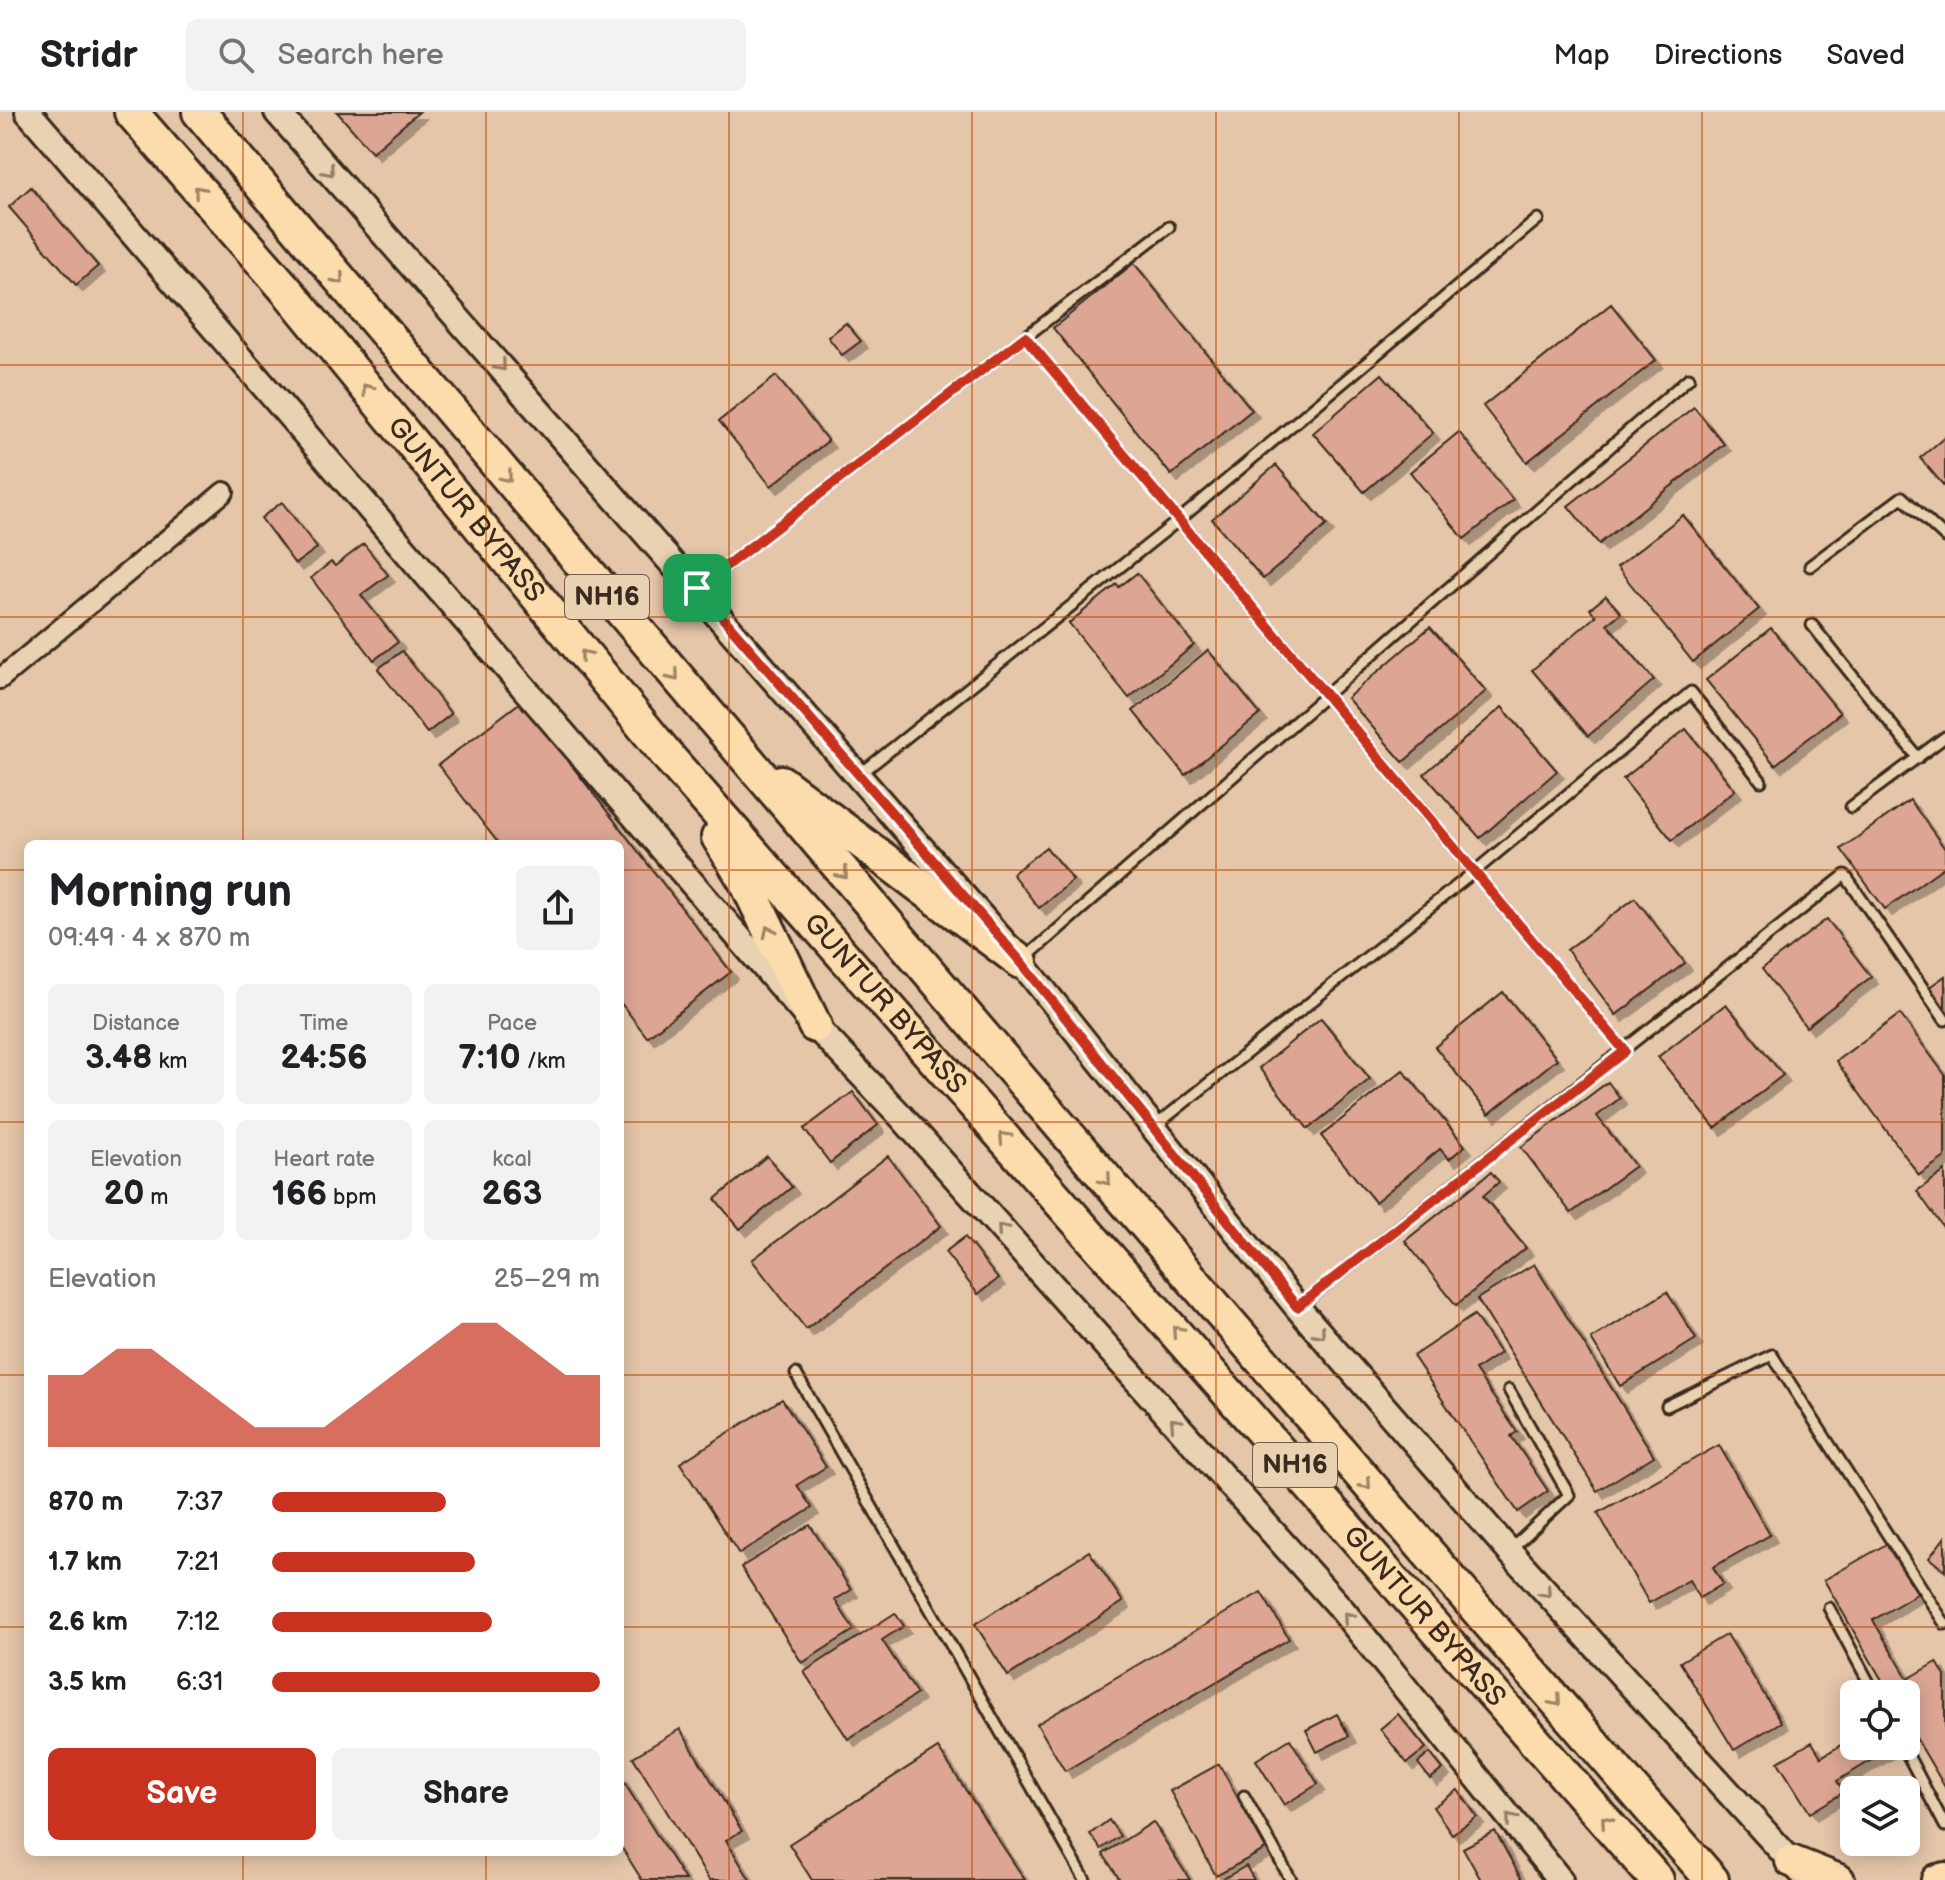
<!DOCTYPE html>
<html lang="en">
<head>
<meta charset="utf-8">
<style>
  body { margin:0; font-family:"Balsamiq Sans",sans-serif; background:#f2f2f2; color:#202124; height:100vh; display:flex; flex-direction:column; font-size:30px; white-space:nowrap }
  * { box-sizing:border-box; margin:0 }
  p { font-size:26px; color:#757577 }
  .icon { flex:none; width:44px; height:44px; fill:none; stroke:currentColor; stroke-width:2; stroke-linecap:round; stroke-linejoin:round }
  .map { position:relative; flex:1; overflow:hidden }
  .side { position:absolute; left:24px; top:728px; width:600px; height:1016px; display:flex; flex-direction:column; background:#fff; border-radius:12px; box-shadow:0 4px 20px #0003 }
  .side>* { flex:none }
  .tools { position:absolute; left:1840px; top:1568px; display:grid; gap:16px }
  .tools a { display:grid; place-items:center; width:80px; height:80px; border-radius:12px; background:#fff; box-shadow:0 4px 20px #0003; font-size:40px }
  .pin { position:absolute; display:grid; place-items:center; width:68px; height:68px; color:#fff; margin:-34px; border-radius:16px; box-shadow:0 4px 12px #0006 }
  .round { display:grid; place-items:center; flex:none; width:84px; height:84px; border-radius:12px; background:#f2f2f2 }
  .overview { display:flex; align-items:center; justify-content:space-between; height:136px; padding:0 24px }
  h1 { font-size:44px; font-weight:700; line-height:60px }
  .figures { display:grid; grid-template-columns:repeat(3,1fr); gap:12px; height:136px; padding:8px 24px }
  .figures div { display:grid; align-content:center; border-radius:12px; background:#f2f2f2; text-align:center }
  .figures b { font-size:34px; font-weight:700 }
  .figures small { font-size:22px; font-weight:400 }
  .figures p { font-size:22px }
  .chart { height:224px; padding:16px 24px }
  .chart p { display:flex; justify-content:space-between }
  .chart svg { width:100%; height:144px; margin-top:8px; fill:#c8321e; opacity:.7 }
  .button { display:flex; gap:16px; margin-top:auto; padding:16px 24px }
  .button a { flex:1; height:92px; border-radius:12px; background:#c8321e; color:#fff; font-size:32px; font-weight:700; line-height:92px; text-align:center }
  .button a+a { background:#f2f2f2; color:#202124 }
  ul { padding:0 24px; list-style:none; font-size:26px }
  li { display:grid; grid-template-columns:128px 96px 1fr; align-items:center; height:60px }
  li i { height:20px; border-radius:10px; background:#c8321e }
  header { display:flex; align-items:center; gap:48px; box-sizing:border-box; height:112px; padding:0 40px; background:#fff; border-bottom:2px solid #e0e0e0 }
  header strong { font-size:38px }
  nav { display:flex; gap:44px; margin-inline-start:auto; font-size:28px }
  .search { width:560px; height:72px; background:#f2f2f2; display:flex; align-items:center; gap:20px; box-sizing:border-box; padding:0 28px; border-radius:12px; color:#757577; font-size:30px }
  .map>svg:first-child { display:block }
</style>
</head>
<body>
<header>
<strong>Stridr</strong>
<div class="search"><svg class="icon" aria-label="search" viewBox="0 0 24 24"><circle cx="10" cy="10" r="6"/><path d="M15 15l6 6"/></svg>Search here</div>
<nav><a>Map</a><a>Directions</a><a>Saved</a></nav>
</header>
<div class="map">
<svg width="1945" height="1768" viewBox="0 0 1945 1768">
  <defs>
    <filter id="shadow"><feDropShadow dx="7" dy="7" stdDeviation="0" flood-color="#0004"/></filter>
  </defs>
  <rect width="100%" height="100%" fill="#e6c6a9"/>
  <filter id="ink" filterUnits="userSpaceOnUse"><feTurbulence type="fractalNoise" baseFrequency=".0125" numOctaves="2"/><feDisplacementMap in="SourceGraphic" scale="16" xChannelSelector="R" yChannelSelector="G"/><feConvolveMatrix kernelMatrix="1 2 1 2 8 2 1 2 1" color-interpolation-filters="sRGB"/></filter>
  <g filter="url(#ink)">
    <g fill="#dda694" stroke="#3b2a1e" stroke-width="2" filter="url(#shadow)">
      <path d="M337,0H419L372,40Z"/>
      <path d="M31,75L98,154L76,173L9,95Z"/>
      <path d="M1134,151L1252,298L1171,363L1053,216Z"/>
      <path d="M1611,192L1656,248L1527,350L1483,294Z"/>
      <path d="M846,211L861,229L842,243L828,225Z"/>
      <path d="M1382,262L1433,321L1364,380L1313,321Z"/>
      <path d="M776,264L828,329L771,374L719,309Z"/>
      <path d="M1694,295L1724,332L1599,432L1568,394Z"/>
      <path d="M1459,320L1513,388L1464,427L1410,360Z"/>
      <path d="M1945,325V375L1920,346Z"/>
      <path d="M1276,353L1327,413L1263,467L1212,407Z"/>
      <path d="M282,390L317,436L295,452L261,406Z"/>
      <path d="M1683,403L1759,497L1693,550L1617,455Z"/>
      <path d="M364,432L388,463L361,483L398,530L374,548L311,466L331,450L335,454Z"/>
      <path d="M1137,461L1194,533L1129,586L1069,511L1117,472L1119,475Z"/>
      <path d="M1606,484L1621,501L1607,512L1654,568L1588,624L1532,558L1596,504L1590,497Z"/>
      <path d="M1430,515L1486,579L1403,650L1347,586Z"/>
      <path d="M1771,516L1840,601L1775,653L1706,568Z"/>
      <path d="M1208,538L1260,602L1185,663L1133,599Z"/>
      <path d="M402,539L451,602L427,621L378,557Z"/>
      <path d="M522,589L731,860L647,925L620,890V732H499L438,653Z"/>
      <path d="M1502,595L1557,659L1480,726L1424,662Z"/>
      <path d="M1686,617L1735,678L1672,728L1623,667Z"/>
      <path d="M1910,688L1945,737V754L1885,797L1841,737Z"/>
      <path d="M1046,735L1073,768L1039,796L1012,762Z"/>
      <path d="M1635,786L1685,851L1616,903L1567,838Z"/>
      <path d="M1827,807L1871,865L1806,915L1762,857Z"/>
      <path d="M1945,864V898L1928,876Z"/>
      <path d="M1503,880L1557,947L1489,1002L1435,935Z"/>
      <path d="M1726,892L1783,963L1715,1016L1658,945Z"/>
      <path d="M1900,902L1945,963V1045L1919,1063L1836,949Z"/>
      <path d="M1321,906L1370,967L1308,1017L1259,956Z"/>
      <path d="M1403,958L1465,1034L1449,1047L1440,1037L1375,1090L1321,1024Z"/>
      <path d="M1608,970L1620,986L1597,1004L1635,1054L1571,1101L1521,1035Z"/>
      <path d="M853,980L878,1013L830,1051L804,1017Z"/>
      <path d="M767,1044L792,1075L740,1117L715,1087Z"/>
      <path d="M888,1044L941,1114L806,1217L752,1148Z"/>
      <path d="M1945,1059V1118L1917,1079Z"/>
      <path d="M1491,1060L1499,1070L1483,1084L1526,1136L1456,1193L1405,1129Z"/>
      <path d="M965,1125L998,1167L978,1182L945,1140Z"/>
      <path d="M1534,1152L1654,1344L1597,1379L1477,1187Z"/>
      <path d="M1667,1180L1696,1227L1620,1274L1591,1227Z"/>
      <path d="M1474,1203L1500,1241L1475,1258L1517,1320L1511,1324L1548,1379L1518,1400L1413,1244Z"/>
      <path d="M782,1287L826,1355L797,1373L812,1396L739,1442L680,1351Z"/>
      <path d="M1719,1333L1770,1423L1713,1455L1723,1472L1699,1486L1689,1468L1649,1491L1598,1401Z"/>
      <path d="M810,1413L851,1478L835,1488L854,1518L802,1551L741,1455Z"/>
      <path d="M1945,1425V1459L1929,1446Z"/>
      <path d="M1890,1430L1920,1480L1873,1508L1908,1567L1937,1550L1945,1564V1675L1906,1609V1582H1890L1824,1468Z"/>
      <path d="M1089,1439L1123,1490L1008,1564L975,1512Z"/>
      <path d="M1261,1480L1289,1527L1065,1659L1037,1612Z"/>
      <path d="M895,1501L904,1514L882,1528L917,1582L848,1627L804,1560Z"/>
      <path d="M1727,1522L1781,1610L1734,1638L1680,1550Z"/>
      <path d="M1337,1602L1349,1624L1317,1640L1306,1618Z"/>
      <path d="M1398,1602L1426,1636L1407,1651L1380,1617Z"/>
      <path d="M680,1617L742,1719L726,1728L750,1768H709L633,1645Z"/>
      <path d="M1854,1625V1634H1884L1887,1639L1837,1669L1844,1680L1810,1701L1778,1650L1812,1630L1821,1645Z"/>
      <path d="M1290,1627L1318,1672L1284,1693L1256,1648Z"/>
      <path d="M938,1636L1025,1768H812L789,1732Z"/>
      <path d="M1430,1641L1443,1657L1430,1667L1418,1651Z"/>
      <path d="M1219,1652L1266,1737L1216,1764L1170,1679Z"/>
      <path d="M620,1664L685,1768H642L620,1733Z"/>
      <path d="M1458,1678L1477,1705L1452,1722L1433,1695Z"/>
      <path d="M1109,1708L1120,1724L1101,1737L1090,1722Z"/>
      <path d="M1153,1710L1190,1768H1120L1103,1742Z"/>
      <path d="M1495,1719L1522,1768H1481L1463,1736Z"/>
      <path d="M1246,1754L1254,1768H1223V1767Z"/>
    </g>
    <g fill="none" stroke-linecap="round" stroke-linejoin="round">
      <defs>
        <g id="service">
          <path d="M1025,225L1625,939"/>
          <path d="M1810,454L1902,385L1945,425"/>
          <path d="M697,476L1169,115"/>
          <path d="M1812,513L1918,646"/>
          <path d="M859,663L1179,408L1538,107"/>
          <path d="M1851,695L1945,625"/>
          <path d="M1023,848L1689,266"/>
          <path d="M1155,1014L1474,760L1691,580L1761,669"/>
          <path d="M1299,1194L1845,763L1945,908"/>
          <path d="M796,1262L1085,1768"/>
          <path d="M1667,1294L1772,1243L1945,1512"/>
          <path d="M1509,1439L1569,1383L1509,1278"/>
          <path d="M1829,1496L1875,1582"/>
          <path d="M1903,1634L1945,1714"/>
          <path d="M1244,1684L1291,1768"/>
        </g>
        <path id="minor" d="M0,567L224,380"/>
        <g id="tertiary">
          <path d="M28,0L815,914L899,1002L1343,1499L1560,1768"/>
          <path d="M277,0L1021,850L1297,1195L1509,1439L1802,1761"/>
        </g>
        <g id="primary">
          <path d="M1791,1749L1839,1768"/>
          <path d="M1937,1768L1945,1766"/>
        </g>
        <g id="trunk">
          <path id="s1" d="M131,0L289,181L671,648L1657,1768"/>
          <path d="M199,0C699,593 1202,1183 1712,1768"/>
          <path d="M781,670L1021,850"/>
          <path d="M718,725L747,772L815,914"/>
        </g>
      </defs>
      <use href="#service" stroke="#3b2a1e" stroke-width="15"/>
      <use href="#minor" stroke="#3b2a1e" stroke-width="24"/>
      <use href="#tertiary" stroke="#3b2a1e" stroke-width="30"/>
      <use href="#primary" stroke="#3b2a1e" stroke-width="36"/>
      <use href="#trunk" stroke="#3b2a1e" stroke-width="38"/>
      <use href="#service" stroke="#e8d2b1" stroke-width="9"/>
      <use href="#minor" stroke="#e8d2b1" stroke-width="18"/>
      <use href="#tertiary" stroke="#e8d2b1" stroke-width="24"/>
      <use href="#primary" stroke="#fcdcac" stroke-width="30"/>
      <use href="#trunk" stroke="#fcdcac" stroke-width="32"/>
    </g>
    <defs><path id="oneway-chevron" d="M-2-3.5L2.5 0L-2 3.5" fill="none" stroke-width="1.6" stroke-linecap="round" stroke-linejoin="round" transform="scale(2)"/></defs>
    <g stroke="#927e68">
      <use href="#oneway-chevron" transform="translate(329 59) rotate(49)"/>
      <use href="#oneway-chevron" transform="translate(501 254) rotate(49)"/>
      <use href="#oneway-chevron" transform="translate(1002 1117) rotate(-132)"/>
      <use href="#oneway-chevron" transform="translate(1320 1221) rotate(49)"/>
      <use href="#oneway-chevron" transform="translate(1175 1311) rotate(-132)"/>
      <use href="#oneway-chevron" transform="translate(1546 1480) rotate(48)"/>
      <use href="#oneway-chevron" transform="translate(1348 1505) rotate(-130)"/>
      <use href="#oneway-chevron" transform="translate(1511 1707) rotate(-129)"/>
    </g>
    <g stroke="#9c8365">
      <use href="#oneway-chevron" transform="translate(199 79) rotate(-131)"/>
      <use href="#oneway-chevron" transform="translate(339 167) rotate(50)"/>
      <use href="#oneway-chevron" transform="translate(367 277) rotate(-129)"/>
      <use href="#oneway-chevron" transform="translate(507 365) rotate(50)"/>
      <use href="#oneway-chevron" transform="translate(585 543) rotate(-129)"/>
      <use href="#oneway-chevron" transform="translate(674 564) rotate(50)"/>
      <use href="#oneway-chevron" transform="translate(843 762) rotate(49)"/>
      <use href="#oneway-chevron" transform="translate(769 819) rotate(-115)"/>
      <use href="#oneway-chevron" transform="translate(1004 1025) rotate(-132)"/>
      <use href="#oneway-chevron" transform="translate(1106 1068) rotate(50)"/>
      <use href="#oneway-chevron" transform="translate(1177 1219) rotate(-132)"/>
      <use href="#oneway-chevron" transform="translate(1366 1372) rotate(49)"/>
      <use href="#oneway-chevron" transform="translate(1556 1589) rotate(49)"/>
      <use href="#oneway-chevron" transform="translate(1606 1709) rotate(-131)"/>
    </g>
  </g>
  <g fill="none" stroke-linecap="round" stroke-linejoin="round" filter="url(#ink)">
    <defs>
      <path id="route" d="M1025,225L1625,939L1297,1195L1021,850L697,476Z"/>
    </defs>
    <use href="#route" stroke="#fff" stroke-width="16"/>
    <use href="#route" stroke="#c8321e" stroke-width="10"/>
  </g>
  <path fill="none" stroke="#bd4d10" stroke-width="2" stroke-opacity="0.55" d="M243,0V732M486,0V732M729,0V1768M972,0V1768M1216,0V1768M1459,0V1768M1702,0V1768M0,253H1945M0,505H1945M0,758H28M620,758H1945M0,1010H28M620,1010H1945M0,1263H28M620,1263H1945M0,1515H28M620,1515H1945M243,1740V1768M486,1740V1768"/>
  <g text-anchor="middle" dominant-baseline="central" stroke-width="7" stroke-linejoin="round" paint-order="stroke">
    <g fill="#e8d2b1" stroke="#6f5c4a" stroke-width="2">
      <rect x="565" y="463" width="84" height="44" rx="6"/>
      <rect x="1253" y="1331" width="84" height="44" rx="6"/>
    </g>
    <g font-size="26" font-weight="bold" fill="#3b2a1e">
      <text x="607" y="485">NH16</text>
      <text x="1295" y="1353">NH16</text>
    </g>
    <g font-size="28" fill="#3b2a1e" stroke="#e8d2b1">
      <text stroke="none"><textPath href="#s1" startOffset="520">GUNTUR BYPASS</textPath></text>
      <text stroke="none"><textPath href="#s1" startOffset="1168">GUNTUR BYPASS</textPath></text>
      <text stroke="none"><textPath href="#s1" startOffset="1984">GUNTUR BYPASS</textPath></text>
    </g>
  </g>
</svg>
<div class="tools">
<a><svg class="icon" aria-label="locate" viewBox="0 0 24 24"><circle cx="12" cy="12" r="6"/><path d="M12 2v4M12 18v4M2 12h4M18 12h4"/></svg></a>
<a><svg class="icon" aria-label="layers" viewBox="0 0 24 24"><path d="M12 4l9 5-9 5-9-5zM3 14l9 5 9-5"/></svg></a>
</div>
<div class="pin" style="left:697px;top:476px;background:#1e9e55"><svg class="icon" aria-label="arrive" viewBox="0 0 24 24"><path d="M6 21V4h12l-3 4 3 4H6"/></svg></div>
<section class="side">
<div class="overview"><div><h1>Morning run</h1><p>09:49 · 4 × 870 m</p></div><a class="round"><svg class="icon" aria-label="share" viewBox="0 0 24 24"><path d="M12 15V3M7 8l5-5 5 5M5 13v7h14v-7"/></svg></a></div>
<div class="figures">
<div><p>Distance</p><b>3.48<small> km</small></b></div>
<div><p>Time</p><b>24:56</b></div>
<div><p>Pace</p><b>7:10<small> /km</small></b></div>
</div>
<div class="figures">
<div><p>Elevation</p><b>20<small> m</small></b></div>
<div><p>Heart rate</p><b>166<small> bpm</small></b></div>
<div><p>kcal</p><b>263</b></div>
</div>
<div class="chart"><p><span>Elevation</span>25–29 m</p>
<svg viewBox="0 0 160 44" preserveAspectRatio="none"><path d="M0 44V22L10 22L20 14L30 14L40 22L50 30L60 38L70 38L80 38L90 30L100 22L110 14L120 6L130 6L140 14L150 22L160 22V44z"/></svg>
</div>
<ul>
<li><b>870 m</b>7:37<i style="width:53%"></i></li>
<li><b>1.7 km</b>7:21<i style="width:62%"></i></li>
<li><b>2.6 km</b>7:12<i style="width:67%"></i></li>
<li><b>3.5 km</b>6:31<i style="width:100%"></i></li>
</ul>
<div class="button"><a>Save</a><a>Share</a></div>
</section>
</div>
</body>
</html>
